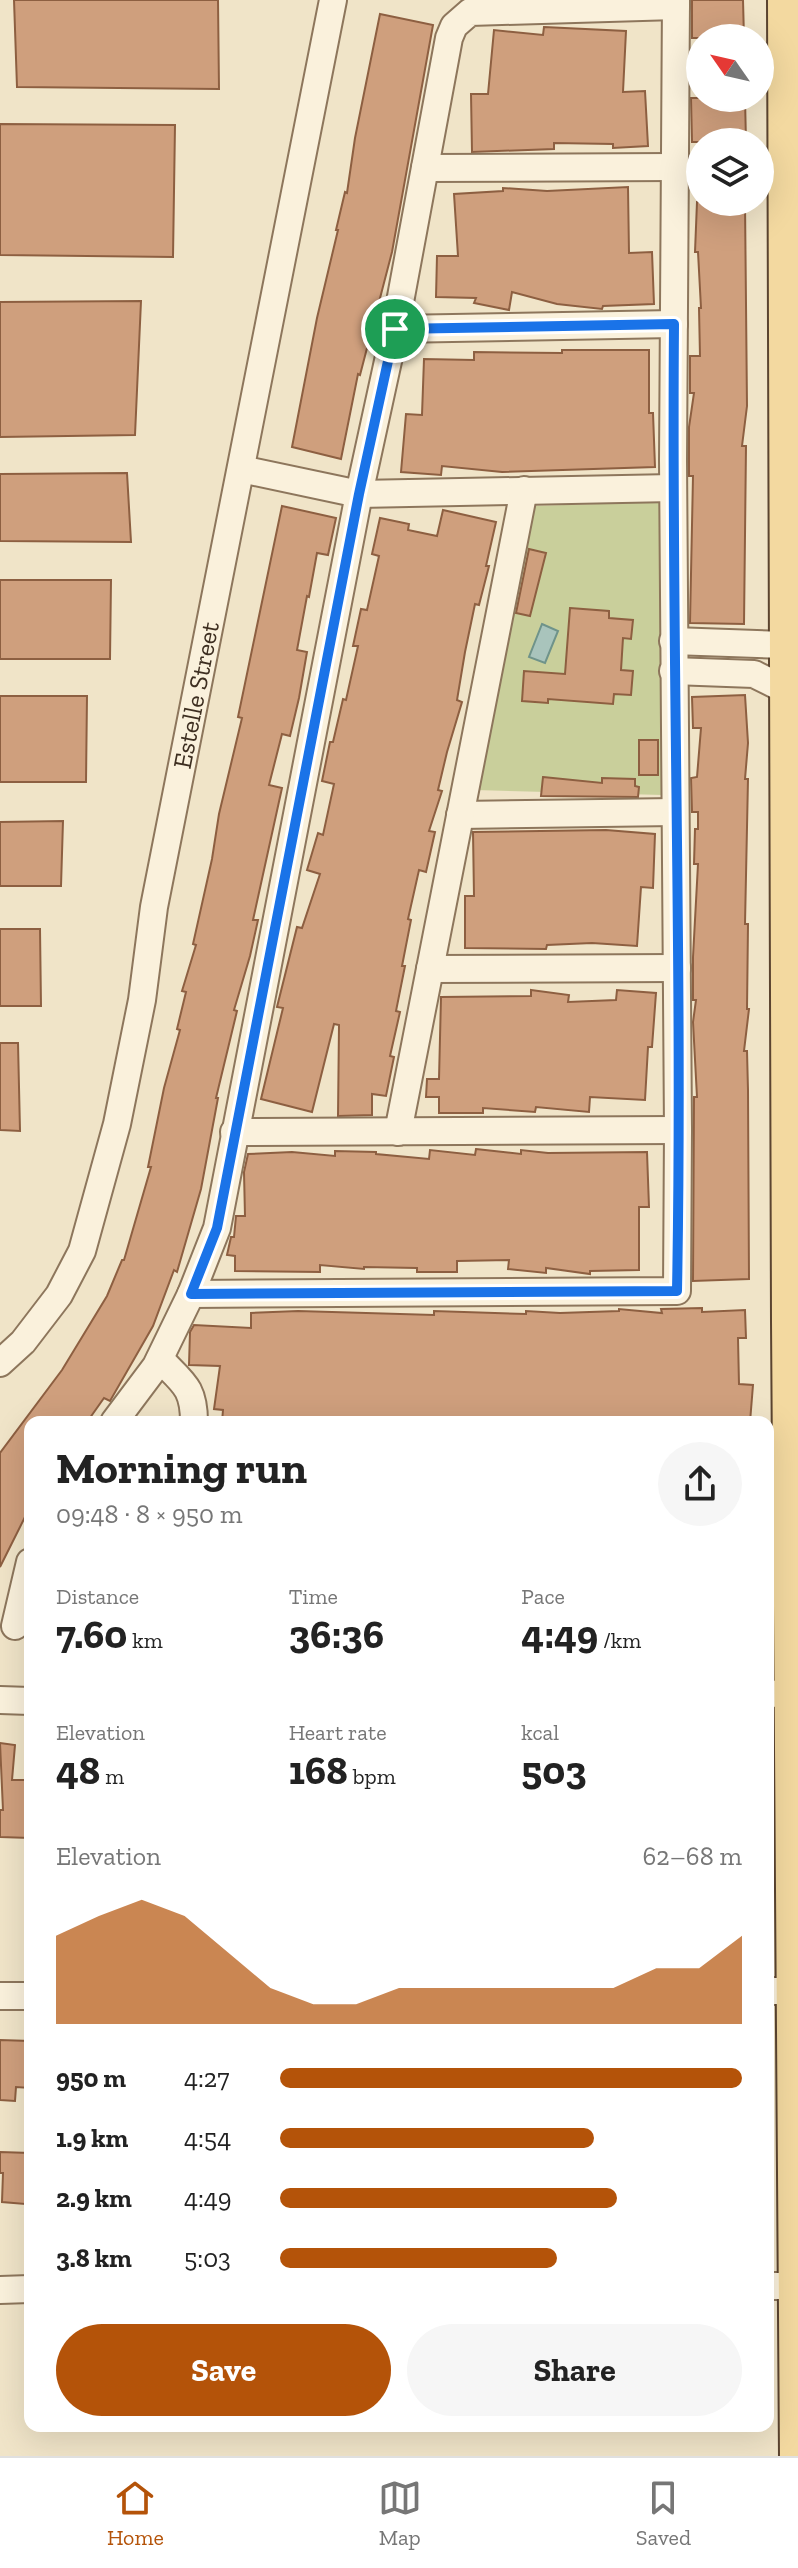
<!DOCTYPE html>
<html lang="en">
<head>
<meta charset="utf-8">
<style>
  body { margin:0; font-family:"Zilla Slab",serif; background:#f6f6f6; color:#222; height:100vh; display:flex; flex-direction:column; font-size:30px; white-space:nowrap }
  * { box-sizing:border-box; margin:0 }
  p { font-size:26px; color:#767676 }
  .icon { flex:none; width:44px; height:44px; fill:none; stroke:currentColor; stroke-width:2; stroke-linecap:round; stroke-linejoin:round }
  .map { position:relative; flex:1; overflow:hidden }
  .panel { position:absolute; left:24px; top:1416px; width:750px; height:1016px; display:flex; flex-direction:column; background:#fff; border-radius:16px; box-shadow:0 8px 32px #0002 }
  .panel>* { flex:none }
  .needle { width:52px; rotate:304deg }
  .buttons { position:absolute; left:686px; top:24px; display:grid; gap:16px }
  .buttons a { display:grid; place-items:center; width:88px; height:88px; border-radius:50%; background:#fff; box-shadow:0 8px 32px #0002; font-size:40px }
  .pin { position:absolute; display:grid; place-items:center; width:68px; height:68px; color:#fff; margin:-34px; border:4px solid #fff; border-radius:50%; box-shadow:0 2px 8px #0007 }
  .round { display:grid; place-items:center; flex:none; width:84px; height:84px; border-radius:42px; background:#f6f6f6 }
  .head { display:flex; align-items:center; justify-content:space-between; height:136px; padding:0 32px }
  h1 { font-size:44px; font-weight:700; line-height:60px }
  .metrics { display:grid; grid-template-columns:repeat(3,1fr); gap:12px; height:136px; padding:8px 32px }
  .metrics div { display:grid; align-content:center }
  .metrics b { font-size:40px; font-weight:700 }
  .metrics small { font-size:22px; font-weight:400 }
  .metrics p { font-size:22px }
  .chart { height:224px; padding:16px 32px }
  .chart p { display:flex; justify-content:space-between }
  .chart svg { width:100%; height:144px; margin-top:8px; fill:#b45309; opacity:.7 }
  .primary-button { display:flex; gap:16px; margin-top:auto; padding:16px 32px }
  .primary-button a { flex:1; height:92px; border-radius:48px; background:#b45309; color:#fff; font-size:32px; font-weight:700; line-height:92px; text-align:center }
  .primary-button a+a { background:#f6f6f6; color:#222 }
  ul { padding:0 32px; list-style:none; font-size:26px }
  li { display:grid; grid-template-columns:128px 96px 1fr; align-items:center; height:60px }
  li i { height:20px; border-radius:10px; background:#b45309 }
  .tabs { display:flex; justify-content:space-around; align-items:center; height:112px; border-top:2px solid #e0e0e0; background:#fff; font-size:22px; color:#767676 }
  .tabs a { display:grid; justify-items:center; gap:4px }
  .tabs .active { color:#b45309 }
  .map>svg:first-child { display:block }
</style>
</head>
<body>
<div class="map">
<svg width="798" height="2456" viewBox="0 0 798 2456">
  <rect width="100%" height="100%" fill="#f0e4c8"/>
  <path fill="#c9cf9b" d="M664,502L663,795L475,790L531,506Z"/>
  <path fill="#a9c4bc" stroke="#6f938a" stroke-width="2" d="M542,624L558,631L545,663L529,657Z"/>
  <g fill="#cf9f7d" stroke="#8d5f41" stroke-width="2">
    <path d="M14,0H218L219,89L17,87Z"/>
    <path d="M692,0H743L744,38H692Z"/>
    <path d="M380,14L433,25L392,252L360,375L358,374L341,459L292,447L317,318L338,230H336L345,192L347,193L355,138Z"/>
    <path d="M544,27L626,31L623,92L645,91L648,146L613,148V144L554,143V149L472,152L471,94H488L494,30L543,35Z"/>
    <path d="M691,98H745L746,142H692Z"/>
    <path d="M0,124L175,125L173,257L0,255Z"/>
    <path d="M628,187L629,253L652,252L654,304L603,306L602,309L557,304L512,292L509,310L474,303L476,298L436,297L437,256H458L454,194L503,191V188L547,191Z"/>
    <path d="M697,202H745L747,406L742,446H746L744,624L690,623L693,476H689V427L694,393H690V356H700L699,308H701L698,252H695Z"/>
    <path d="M141,301L135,435L0,437V302Z"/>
    <path d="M562,350H649V413H653L655,467L502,472L442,466L441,475L401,472L406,414L422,415L424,359L474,360V352L562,353Z"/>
    <path d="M127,473L131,542L0,541V474Z"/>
    <path d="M282,506L336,518L328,555L317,553L309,597L307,596L297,650L307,652L299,698L290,736L282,734L269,785L282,788L253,920H258L250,956L234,1010L237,1011L216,1098H218L201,1189L177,1272L174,1270L153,1326L110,1401L104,1398L87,1422H30V1507L0,1567V1453L62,1370L107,1296L122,1260H124L151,1167H148L164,1088L180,1030L177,1029L186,992L182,991L196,945L193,944L212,859L219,814L242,718L238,717Z"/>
    <path d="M443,510L496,522L486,566H489L479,605L475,604L465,652L457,700L462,702L447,752L438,790L442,791L429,831L435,832L426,872L419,870L408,919L411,920L402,966H405L396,1011L400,1012L390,1056L394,1057L386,1096L372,1094V1115L338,1116L339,1025L334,1024L312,1112L261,1099L283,1008L277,1007L297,927L302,928L320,874L307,870L318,833L323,835L334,784L322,781L330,742H333L343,699L346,700L358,646H353L361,609L367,610L379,556L372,554L380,518L409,524L408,530L437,536Z"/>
    <path d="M529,549L546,553L530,616L516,613Z"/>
    <path d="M0,580H111L110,659H0Z"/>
    <path d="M570,608L609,611V618L633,620L631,639L623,638L621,670L633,671L631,695L614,694L613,704L548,699V703L522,701L524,671L565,674Z"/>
    <path d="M745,695L748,743L745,779H748L745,924H748L747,1009H749L744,1051H747L748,1090L749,1279L693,1281L694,1097H697L693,1022L696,1000H693V957L698,864H694L695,829H698V812H692L691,778L697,777L701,728H693L692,697Z"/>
    <path d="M0,696H87L86,782H0Z"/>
    <rect x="639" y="740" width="19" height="35"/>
    <path d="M543,777L602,783V778L635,779V786L639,787L638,797L541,796Z"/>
    <path d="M63,821L61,886H0V822Z"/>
    <path d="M606,830L655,834L653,888L641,887L637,946L592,943L547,945L546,949L465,948V896H474L473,832Z"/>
    <path d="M0,929H40L41,1006H0Z"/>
    <path d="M531,990L569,995L568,1002L616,1000L617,990L656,993L652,1047H648L645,1100L590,1097L589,1112L536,1107L535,1112L483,1108V1113H439V1097H426L427,1079H439L441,997L531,996Z"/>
    <path d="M0,1043H18L20,1131L0,1130Z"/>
    <path d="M476,1149L521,1154V1150L548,1153L647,1152L649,1207H639V1270L590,1271V1274L546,1268V1273L508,1269L509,1260L457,1261V1272H417V1268L364,1267V1269L320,1265V1272L235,1271V1256L227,1255L231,1237H234L236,1216H245L244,1172L248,1154L292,1152L335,1156V1151L376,1152V1154L429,1159L430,1150L475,1155Z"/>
    <path d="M702,1308V1312L745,1310L746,1338H738L739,1384L753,1385L750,1422H222L223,1410L214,1409L220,1366L189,1365L190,1332L194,1325L251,1328V1313L298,1311L434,1315V1311L526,1314V1311L560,1313L619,1311V1309L662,1313L661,1309Z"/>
    <path d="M0,1743L15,1745L12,1780H27L30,1838L0,1837V1810H3Z"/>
    <path d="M0,2040L30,2041V2088L16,2087L15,2101L0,2100Z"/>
    <path d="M0,2152L30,2153V2179H26L25,2204L2,2202L3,2173H0Z"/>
  </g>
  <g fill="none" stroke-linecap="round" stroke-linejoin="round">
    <defs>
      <g id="minor">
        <path d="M425,168L675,167"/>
        <path d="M395,329L674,324"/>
        <path d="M241,469L359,494L673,488"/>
        <path d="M673,641L785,645"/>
        <path d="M673,671L754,674L786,690"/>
        <path d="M460,815L675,812"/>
        <path d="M430,969L677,968"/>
        <path d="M234,1132L678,1130"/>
        <path d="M398,1132L524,490"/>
        <path d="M191,1294L677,1291L678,1130L673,460L676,0"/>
        <path d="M160,1359C183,1383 194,1387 194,1422"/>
        <path id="s1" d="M0,1363L23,1342L59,1295L82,1251L117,1124L142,1000L154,907L333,0"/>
        <path d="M114,1422L156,1366L191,1294L217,1228L359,494L395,329L449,38L454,26L470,12L676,6"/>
        <path d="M15,1626L30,1562"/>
        <path d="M768,1694L798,1693"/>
        <path d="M0,1700L30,1701"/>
        <path d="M768,1991H795"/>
        <path d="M0,1996H30"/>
        <path d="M768,2286H795"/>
        <path d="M0,2290L30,2289"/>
      </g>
      <path id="major" d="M784,0L788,1322L796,2456"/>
    </defs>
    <use href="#minor" stroke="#8d765c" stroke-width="30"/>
    <use href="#major" stroke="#5b4430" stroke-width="36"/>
    <use href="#minor" stroke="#faf1dc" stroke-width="26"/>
    <use href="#major" stroke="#f3d9a0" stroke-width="32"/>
  </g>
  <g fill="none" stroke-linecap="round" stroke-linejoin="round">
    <defs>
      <path id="route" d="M674,324C671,646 683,969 677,1291L191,1294L217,1228L359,494L395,329Z"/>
    </defs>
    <use href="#route" stroke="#fff" stroke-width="16"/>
    <use href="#route" stroke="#1a73e8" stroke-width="10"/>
  </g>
  <g text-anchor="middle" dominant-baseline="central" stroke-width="6" stroke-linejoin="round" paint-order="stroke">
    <g font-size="26" fill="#3d2e20" stroke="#f7eed8">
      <text stroke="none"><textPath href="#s1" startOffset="708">Estelle Street</textPath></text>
    </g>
  </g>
</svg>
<div class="buttons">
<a><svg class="needle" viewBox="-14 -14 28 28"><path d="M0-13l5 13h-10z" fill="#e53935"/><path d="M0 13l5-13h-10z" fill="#767676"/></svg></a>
<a><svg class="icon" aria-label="layers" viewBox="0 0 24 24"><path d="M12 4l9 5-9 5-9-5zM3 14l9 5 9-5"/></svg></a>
</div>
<div class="pin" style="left:395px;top:329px;background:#1e9e55"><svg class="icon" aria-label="arrive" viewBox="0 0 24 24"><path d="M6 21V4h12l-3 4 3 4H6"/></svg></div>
<section class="panel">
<div class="head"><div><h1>Morning run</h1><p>09:48 · 8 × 950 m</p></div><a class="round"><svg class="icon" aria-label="share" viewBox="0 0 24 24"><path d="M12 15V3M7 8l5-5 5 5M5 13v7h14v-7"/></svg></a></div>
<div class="metrics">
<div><p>Distance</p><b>7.60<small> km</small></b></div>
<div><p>Time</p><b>36:36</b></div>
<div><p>Pace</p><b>4:49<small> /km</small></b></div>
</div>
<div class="metrics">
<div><p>Elevation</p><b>48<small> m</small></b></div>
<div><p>Heart rate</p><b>168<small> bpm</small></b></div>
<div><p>kcal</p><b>503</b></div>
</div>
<div class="chart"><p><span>Elevation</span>62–68 m</p>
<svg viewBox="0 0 160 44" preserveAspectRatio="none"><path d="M0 44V17L10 11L20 6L30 11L40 22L50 33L60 38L70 38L80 33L90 33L100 33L110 33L120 33L130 33L140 27L150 27L160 17V44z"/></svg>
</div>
<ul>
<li><b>950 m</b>4:27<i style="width:100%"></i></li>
<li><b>1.9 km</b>4:54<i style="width:68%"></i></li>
<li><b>2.9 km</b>4:49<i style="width:73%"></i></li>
<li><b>3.8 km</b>5:03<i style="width:60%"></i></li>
</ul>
<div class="primary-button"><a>Save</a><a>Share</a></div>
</section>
</div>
<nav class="tabs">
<a class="active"><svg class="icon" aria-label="home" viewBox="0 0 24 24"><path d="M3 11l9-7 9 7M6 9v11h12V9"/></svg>Home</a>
<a><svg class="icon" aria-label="map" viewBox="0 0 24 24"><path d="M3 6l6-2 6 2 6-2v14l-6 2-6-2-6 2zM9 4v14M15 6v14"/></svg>Map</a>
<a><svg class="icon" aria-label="saved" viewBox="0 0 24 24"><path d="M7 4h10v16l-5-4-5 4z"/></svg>Saved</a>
</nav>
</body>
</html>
